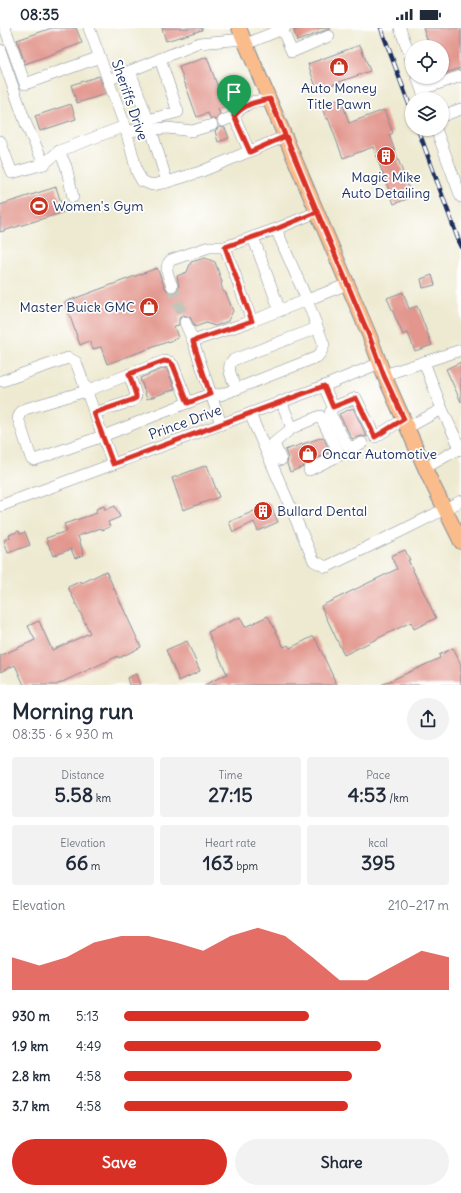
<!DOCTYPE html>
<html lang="en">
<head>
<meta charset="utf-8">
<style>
  body { margin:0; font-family:Delius,sans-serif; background:#f2f2f3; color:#1f2937; height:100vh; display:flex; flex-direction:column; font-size:15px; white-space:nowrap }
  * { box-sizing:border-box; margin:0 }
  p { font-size:13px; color:#747a83 }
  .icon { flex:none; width:22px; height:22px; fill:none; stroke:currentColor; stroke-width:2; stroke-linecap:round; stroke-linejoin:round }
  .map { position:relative; height:657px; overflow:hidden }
  .side { display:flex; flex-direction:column; background:#fff; flex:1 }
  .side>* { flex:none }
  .tools { position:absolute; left:405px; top:12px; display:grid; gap:8px }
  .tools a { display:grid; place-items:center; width:44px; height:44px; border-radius:50%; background:#fff; box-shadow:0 1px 3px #0004; font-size:20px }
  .pin { position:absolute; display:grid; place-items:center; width:34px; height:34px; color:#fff; margin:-41px -17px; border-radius:50% 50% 50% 0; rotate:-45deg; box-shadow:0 0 4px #0007 }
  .pin .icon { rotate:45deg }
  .round { display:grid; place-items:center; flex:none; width:42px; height:42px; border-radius:21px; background:#f2f2f3 }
  .summary { display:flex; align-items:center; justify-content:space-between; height:68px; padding:0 12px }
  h1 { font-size:22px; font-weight:700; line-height:30px }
  .metrics { display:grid; grid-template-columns:repeat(3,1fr); gap:6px; height:68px; padding:4px 12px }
  .metrics div { display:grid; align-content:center; border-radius:4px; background:#f2f2f3; text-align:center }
  .metrics b { font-size:20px; font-weight:700 }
  .metrics small { font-size:11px; font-weight:400 }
  .metrics p { font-size:11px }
  .chart { height:112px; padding:8px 12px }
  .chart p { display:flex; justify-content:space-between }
  .chart svg { width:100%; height:72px; margin-top:4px; fill:#d93025; opacity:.7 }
  .primary-button { display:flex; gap:8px; margin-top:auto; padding:8px 12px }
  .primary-button a { flex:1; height:46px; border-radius:24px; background:#d93025; color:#fff; font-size:16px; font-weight:700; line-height:46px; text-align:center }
  .primary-button a+a { background:#f2f2f3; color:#1f2937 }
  ul { padding:0 12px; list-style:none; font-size:13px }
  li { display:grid; grid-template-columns:64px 48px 1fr; align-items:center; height:30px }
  li i { height:10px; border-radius:5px; background:#d93025 }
  .status { display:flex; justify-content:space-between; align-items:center; height:28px; padding:0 20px; background:#fff; direction:ltr }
  .status svg { height:11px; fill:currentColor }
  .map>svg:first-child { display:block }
</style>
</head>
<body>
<div class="status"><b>08:35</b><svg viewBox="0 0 49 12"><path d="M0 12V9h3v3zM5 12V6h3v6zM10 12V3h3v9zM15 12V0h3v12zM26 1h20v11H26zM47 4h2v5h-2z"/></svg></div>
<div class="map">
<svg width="461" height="657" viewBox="0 0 461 657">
  <rect width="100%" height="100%" fill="#fff"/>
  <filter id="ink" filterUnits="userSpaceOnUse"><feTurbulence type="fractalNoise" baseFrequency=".025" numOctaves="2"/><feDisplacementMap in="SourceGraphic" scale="8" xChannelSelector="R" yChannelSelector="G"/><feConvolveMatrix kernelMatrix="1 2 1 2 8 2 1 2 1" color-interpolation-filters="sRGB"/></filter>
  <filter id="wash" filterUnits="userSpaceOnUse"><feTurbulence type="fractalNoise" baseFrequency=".012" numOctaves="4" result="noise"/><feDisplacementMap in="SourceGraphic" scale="16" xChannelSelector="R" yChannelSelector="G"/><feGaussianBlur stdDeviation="0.9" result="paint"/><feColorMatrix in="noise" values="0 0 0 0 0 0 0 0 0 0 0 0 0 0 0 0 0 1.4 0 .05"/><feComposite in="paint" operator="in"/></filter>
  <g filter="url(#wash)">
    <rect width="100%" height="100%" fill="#eeead1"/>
    <g id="blocks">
      <g fill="#e2968d">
        <path d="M52,0H76L82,15L25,36L17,12Z"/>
        <path d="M162,0H202V2L166,13Z"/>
        <path d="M296,0H330L331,1L326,2L297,13L294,3L297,2Z"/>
        <path d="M423,0H461V40L442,46V19H430Z"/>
        <path d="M360,17L370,43L317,62L308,36Z"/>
        <path d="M207,29L225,79L218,81L220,86L216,92L210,90L208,85L197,89L179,39Z"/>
        <path d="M99,48L106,66L77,75L71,57Z"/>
        <path d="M341,70L349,95L384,82L393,105L389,107L412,169L394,176L373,119L343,130L328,90L326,91L321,76Z"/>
        <path d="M71,76L76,91L40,103L35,88Z"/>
        <path d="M219,99L225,100L229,110L218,114L215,103Z"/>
        <path d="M56,159L64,184L0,204V177Z"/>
        <path d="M205,230L215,234L222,254L221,256L223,263L226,265L233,283L228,293L215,298L206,295L195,299L190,289L183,287L179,290V297L174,298L178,310L107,336L101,319L93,321L89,313L80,317L65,274L157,240L165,260L170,265H174L177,263L179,259L177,248L187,244L191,234Z"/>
        <path d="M432,247L435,257L423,260L421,251Z"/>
        <path d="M403,264L409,281L417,278L432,317L415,323L408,305L403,307L387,270Z"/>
        <path d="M461,334V374L446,341Z"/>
        <path d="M165,340L167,341L175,361L147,371L140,350Z"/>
        <path d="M353,380L367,409L362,408L352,411L339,386Z"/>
        <path d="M323,409L330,424L306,436L303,439L290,444L287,436L288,430L285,422Z"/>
        <path d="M207,437L219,469L183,482L172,450Z"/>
        <path d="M270,476L278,494L258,503L254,494L233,504L229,494Z"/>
        <path d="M104,478L105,482L115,478L120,489L108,494L110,499L102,502L101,500L78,508L84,527L75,530L71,521L53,528L46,510L67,503L64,496L97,485L96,481Z"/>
        <path d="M19,503L20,506L25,504L30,517L8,525L4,512L10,510L9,507Z"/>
        <path d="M405,522L410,532H408L436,590L414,601L411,594L344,627L321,578L397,541L391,528Z"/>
        <path d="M106,543L141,619L119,630L118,628L56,657H24L15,637L0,644V628L35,612L28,598L39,593L52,622L90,605L68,559L81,553L82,555Z"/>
        <path d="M268,588L284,619L288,617L290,620L314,608L337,657H204L227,646L208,604L240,589L245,599Z"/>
        <path d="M187,613L200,643L179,653L166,622Z"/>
        <path d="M453,620L461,637V657H381L440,630L439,627Z"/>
        <path d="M136,646L140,657H129L127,650Z"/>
      </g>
    </g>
  </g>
  <g filter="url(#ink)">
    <use href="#blocks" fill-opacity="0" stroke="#848c98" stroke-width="1"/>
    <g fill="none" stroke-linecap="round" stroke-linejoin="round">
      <path stroke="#c4c5ba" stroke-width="11" stroke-dasharray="11 5.5" stroke-linecap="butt" d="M172,258L185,294"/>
      <defs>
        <g id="minor">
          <path d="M5,0L25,56L100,29"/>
          <path d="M89,0L125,98L137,144L142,153L152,157L167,154L200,144L286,108"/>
          <path d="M400,0L412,34"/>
          <path d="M282,1L292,24L329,8"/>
          <path d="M246,16L285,0"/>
          <path d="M0,22L26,96L44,136L12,145L0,113"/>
          <path d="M130,43L148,92L178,84L160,31"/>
          <path d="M417,49L425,71"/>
          <path d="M108,52L199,15L244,11"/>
          <path d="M422,61L461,48"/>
          <path d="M234,88L249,123"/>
          <path d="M442,88L461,81"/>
          <path d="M223,93L234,88L239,82L251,74L270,71"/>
          <path d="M151,101L167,154"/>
          <path d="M436,101L461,169"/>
          <path d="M126,103L168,100L192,103L212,97"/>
          <path d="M59,123L66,138L73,169"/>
          <path d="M44,136L59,123L125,98"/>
          <path d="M276,201L225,219L252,293L307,272L276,201L317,184"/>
          <path d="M253,209L280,283"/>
          <path d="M172,258C169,249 163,239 171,232L209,219H225"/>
          <path d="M185,294L193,313L221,396"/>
          <path d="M193,313L252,293"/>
          <path d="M424,334L442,381"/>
          <path d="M384,347L461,322"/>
          <path d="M2,353L68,330L76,334L113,436"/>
          <path d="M324,358L333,379L356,370L375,409L404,391"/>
          <path d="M237,361C233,352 225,340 233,332L317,300"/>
          <path d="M281,373L292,400L320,388L340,427L309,442"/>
          <path d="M188,375L173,337L170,334L164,333L86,363L25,381L21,384L18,390L31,430L34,432L103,408L210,366L220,367L231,363L317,329L321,324L324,317L307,272L348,256"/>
          <path d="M333,379L330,385L347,417L353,419L362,415"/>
          <path d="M94,385L132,373L135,370L136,367L129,346"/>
          <path d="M250,386L314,533L326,539L399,504L461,473"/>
          <path d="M407,400L442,381L461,422"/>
          <path d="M281,432L274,415L292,400"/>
          <path d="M425,440L460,420"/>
          <path d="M0,478L324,358L380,335"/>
        </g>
        <path id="major" d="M239,0L370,309L384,347L429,449L461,514"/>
      </defs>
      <use href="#minor" stroke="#848c98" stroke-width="12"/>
      <use href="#major" stroke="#848c98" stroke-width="16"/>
      <use href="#minor" stroke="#fff" stroke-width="11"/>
      <use href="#major" stroke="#fabc8b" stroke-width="14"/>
      <defs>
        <g id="rail">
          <path d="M381,0L412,84"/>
          <path d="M418,101L461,219"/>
        </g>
      </defs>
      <use href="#rail" stroke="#1b2f5e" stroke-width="4.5"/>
      <use href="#rail" stroke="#fff" stroke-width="3" stroke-dasharray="9" stroke-linecap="butt"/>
    </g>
  </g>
  <g fill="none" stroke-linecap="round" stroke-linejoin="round" filter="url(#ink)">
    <defs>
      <path id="route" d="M234,88L250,124L286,108L317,184L276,201L225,219L252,293L193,313L210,366L188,375L173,337L170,334L164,333L129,346L136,367V370L132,372L94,385L113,436L324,358L333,379L356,370L375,409L404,391L384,348L370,310L270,71C254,74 245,76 234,88"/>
    </defs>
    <use href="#route" stroke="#fff" stroke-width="8"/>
    <use href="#route" stroke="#d93025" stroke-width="5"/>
  </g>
  <defs>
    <symbol id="shop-disc" viewBox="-11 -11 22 22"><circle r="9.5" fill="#c8321e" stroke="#fff"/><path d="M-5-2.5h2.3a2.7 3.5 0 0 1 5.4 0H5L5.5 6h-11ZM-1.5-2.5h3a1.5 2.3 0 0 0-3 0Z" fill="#fff"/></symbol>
    <symbol id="building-disc" viewBox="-11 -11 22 22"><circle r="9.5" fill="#c8321e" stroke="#fff"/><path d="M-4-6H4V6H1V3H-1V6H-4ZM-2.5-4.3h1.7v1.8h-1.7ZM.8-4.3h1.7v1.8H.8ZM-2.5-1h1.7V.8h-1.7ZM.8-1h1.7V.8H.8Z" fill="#fff"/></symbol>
    <symbol id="stadium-disc" viewBox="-11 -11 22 22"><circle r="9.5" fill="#c8321e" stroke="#fff"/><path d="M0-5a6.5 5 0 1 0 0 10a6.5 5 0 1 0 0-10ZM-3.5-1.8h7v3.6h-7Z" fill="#fff"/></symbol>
  </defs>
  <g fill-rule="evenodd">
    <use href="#shop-disc" x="328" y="28" width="22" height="22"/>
    <use href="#building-disc" x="375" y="117" width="22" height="22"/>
    <use href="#stadium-disc" x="28" y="167" width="22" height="22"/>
    <use href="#shop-disc" x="138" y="268" width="22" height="22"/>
    <use href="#shop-disc" x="297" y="415" width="22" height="22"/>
    <use href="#building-disc" x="252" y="472" width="22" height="22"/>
  </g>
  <g text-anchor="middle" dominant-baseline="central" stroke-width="3.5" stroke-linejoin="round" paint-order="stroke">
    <g font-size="14" fill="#1b2f5e" stroke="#fff" text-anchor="start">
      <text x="339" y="60" text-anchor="middle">Auto Money<tspan x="339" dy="16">Title Pawn</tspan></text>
      <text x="386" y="149" text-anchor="middle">Magic Mike<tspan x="386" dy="16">Auto Detailing</tspan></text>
      <text x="53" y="178">Women's Gym</text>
      <text x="135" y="279" text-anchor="end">Master Buick GMC</text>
      <text x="322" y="426">Oncar Automotive</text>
      <text x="277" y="483">Bullard Dental</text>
    </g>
    <g font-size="14" fill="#1b2f5e" stroke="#fff">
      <text transform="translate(130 72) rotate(71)">Sheriffs Drive</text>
      <text transform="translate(185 394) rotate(-20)">Prince Drive</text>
    </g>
  </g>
</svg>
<div class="tools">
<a><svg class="icon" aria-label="locate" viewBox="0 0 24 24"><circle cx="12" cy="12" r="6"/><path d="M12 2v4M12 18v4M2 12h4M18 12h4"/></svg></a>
<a><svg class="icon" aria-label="layers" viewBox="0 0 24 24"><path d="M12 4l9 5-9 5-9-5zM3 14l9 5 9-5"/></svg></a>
</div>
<div class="pin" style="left:234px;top:88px;background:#1e9e55"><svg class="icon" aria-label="arrive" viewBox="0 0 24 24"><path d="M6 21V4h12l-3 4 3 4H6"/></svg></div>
</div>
<section class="side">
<div class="summary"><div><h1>Morning run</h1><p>08:35 · 6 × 930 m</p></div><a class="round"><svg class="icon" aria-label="share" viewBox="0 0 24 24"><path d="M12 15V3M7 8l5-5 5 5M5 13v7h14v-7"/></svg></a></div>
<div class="metrics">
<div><p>Distance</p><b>5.58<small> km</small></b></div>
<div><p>Time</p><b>27:15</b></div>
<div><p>Pace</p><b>4:53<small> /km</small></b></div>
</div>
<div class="metrics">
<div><p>Elevation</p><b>66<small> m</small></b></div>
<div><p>Heart rate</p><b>163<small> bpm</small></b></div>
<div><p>kcal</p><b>395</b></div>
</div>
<div class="chart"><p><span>Elevation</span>210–217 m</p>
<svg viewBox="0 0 160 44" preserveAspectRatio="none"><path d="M0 44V24L10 29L20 24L30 15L40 11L50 11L60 15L70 20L80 11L90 6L100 11L110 24L120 38L130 38L140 29L150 20L160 24V44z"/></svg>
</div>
<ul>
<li><b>930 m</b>5:13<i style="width:57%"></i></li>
<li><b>1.9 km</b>4:49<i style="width:79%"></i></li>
<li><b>2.8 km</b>4:58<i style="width:70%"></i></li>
<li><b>3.7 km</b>4:58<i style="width:69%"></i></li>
</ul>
<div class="primary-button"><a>Save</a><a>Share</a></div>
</section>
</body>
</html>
